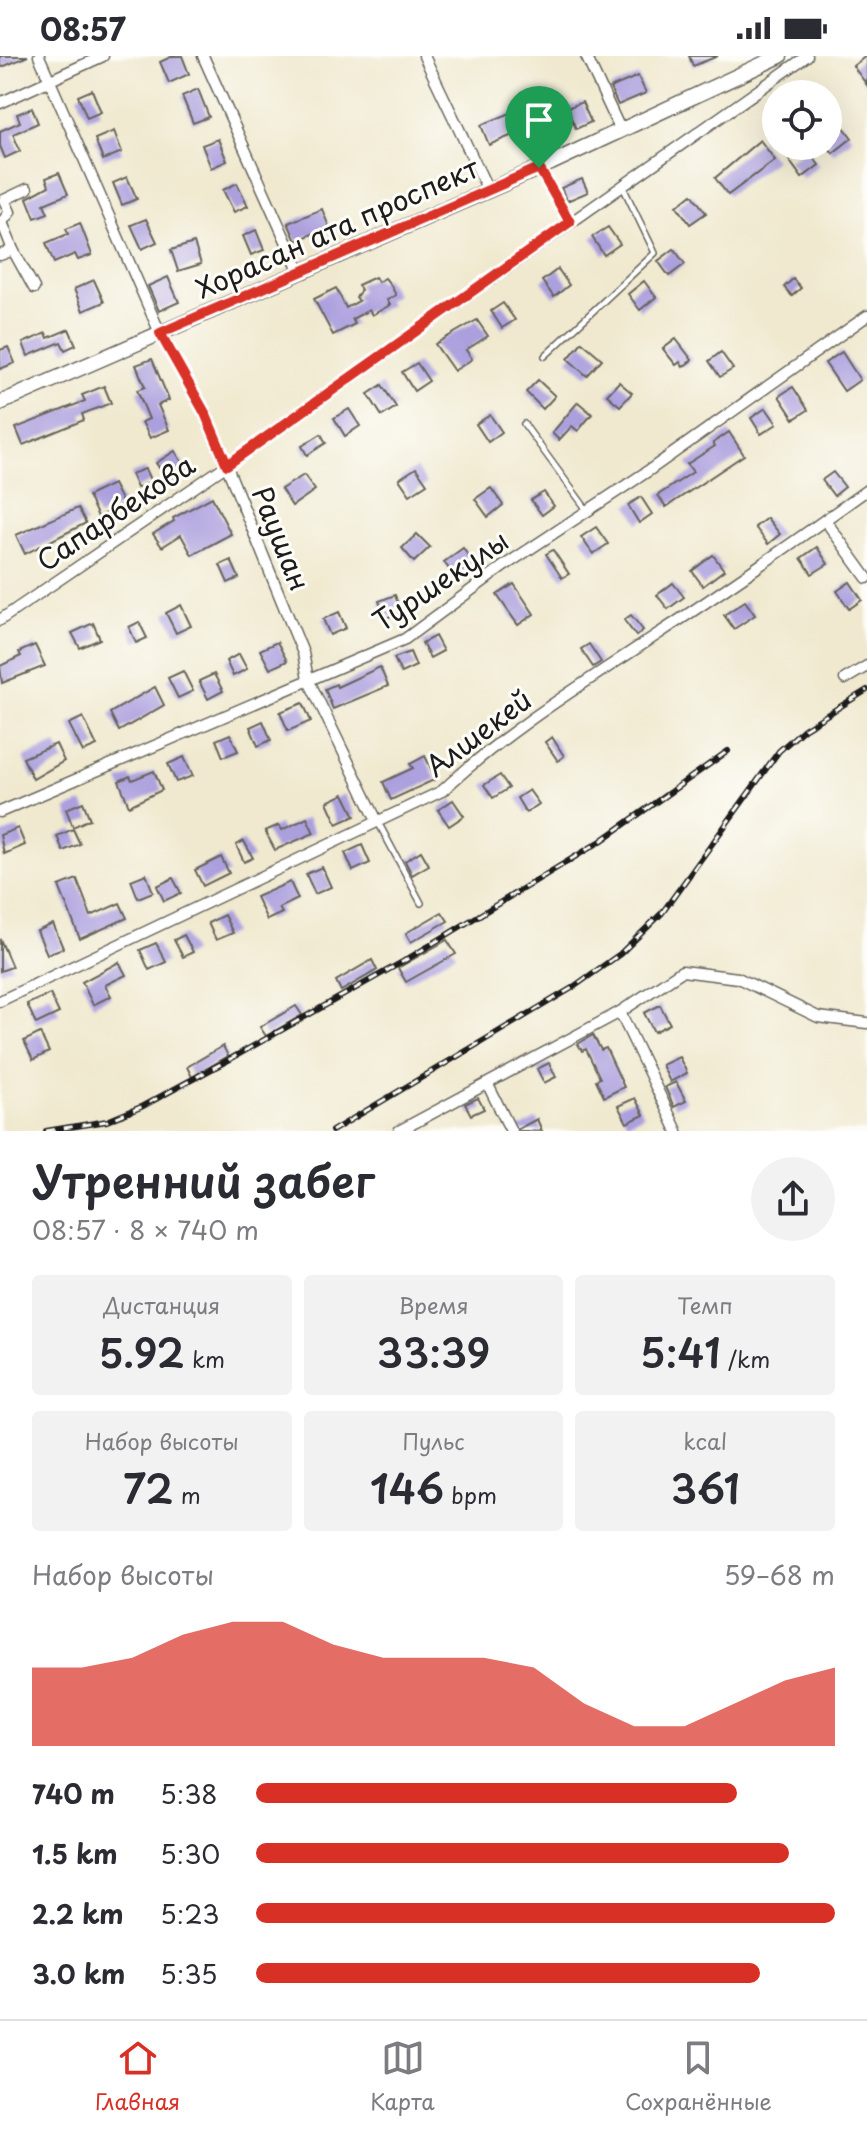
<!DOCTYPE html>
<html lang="ru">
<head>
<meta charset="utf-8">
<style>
  body { margin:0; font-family:"Playpen Sans",sans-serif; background:#f2f2f3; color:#2b2b33; height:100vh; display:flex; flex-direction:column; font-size:30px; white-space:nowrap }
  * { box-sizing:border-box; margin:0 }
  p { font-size:26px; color:#7c7c81 }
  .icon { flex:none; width:44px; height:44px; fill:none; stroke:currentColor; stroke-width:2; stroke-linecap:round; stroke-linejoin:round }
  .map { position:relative; height:1075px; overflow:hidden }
  .sheet { display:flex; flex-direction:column; background:#fff; flex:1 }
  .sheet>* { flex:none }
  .buttons { position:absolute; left:762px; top:24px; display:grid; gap:16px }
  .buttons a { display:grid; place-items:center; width:80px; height:80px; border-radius:50%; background:#fff; box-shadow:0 8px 32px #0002; font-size:40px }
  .pin { position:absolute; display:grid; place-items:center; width:68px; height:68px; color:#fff; margin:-82px -34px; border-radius:50% 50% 50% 0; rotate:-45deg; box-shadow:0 0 8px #0007 }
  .pin .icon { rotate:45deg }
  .round { display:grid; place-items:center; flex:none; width:84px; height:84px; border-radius:42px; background:#f2f2f3 }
  .headline { display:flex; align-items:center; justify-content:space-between; height:136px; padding:0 32px }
  h1 { font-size:44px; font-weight:600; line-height:60px }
  .stats { display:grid; grid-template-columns:repeat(3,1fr); gap:12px; height:136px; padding:8px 32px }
  .stats div { display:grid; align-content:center; border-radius:8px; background:#f2f2f3; text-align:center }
  .stats b { font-size:40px; font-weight:600 }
  .stats small { font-size:22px; font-weight:400 }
  .stats p { font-size:22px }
  .chart { height:224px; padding:16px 32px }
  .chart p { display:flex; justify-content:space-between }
  .chart svg { width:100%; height:144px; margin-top:8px; fill:#d93025; opacity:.7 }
  ul { padding:0 32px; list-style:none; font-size:26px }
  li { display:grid; grid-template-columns:128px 96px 1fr; align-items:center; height:60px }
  li i { height:20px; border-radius:10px; background:#d93025 }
  .status { display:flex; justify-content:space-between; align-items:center; height:56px; padding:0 40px; background:#fff; direction:ltr }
  .status svg { height:22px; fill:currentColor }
  .tabs { display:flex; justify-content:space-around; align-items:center; height:112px; border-top:2px solid #e1e1e2; background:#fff; font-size:22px; color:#7c7c81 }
  .tabs a { display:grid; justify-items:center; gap:4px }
  .tabs .on { color:#d93025 }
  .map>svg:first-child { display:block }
</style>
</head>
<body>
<div class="status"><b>08:57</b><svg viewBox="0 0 49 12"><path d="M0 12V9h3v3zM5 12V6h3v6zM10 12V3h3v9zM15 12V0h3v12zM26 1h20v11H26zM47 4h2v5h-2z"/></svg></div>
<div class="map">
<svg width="867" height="1075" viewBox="0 0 867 1075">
  <rect width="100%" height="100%" fill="#fdfcf7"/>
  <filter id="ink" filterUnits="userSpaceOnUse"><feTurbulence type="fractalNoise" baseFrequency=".0125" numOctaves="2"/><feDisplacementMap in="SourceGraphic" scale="16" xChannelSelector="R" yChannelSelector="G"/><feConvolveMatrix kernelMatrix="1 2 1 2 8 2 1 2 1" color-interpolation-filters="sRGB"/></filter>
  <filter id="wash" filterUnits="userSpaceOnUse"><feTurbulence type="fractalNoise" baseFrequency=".006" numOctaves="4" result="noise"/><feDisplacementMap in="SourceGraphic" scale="32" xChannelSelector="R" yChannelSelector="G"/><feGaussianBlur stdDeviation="1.8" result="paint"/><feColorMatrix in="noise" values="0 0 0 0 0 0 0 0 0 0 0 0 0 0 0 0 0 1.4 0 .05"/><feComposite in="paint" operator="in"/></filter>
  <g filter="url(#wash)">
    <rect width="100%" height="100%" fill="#f0e9cf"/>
    <g id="blocks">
      <g fill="#ab9fde">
        <path d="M0,0H28L0,12Z"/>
        <path d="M173,0H182L189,18L169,27L160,6Z"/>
        <path d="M689,0H718L693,10Z"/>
        <path d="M866,0H867V29L853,10Z"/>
        <path d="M638,20L646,37L618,49L610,32Z"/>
        <path d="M198,33L209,61L193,67L182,40Z"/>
        <path d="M92,34L101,56L87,62L78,40Z"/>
        <path d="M545,43L553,62L489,89L481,69Z"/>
        <path d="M582,46L591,66L576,73L567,52Z"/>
        <path d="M32,52L38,67L13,78L20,95L5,102L0,90V75L20,66L17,58Z"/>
        <path d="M840,66L852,82L833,97L828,91V76Z"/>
        <path d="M114,75L122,96L103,104L95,83Z"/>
        <path d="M218,83L227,105L211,112L202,89Z"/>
        <path d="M760,84L775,104L728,139L715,122Z"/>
        <path d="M806,92L819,109L802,122L789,104Z"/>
        <path d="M59,117L68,138L44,148L48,157L35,162L27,142L49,130L46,122Z"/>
        <path d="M127,121L137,143L122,149L113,127Z"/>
        <path d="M582,123L588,136L567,145L561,132Z"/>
        <path d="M237,127L248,150L234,156L223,134Z"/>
        <path d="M692,138L706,157L690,168L677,150Z"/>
        <path d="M322,153L329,171L296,185L288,167Z"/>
        <path d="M146,163L157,186L142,193L131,169Z"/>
        <path d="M80,167L92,199L78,204L75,198L54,207L46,187L68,178L66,173Z"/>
        <path d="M608,171L620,188L604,199L592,181Z"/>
        <path d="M256,174L264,194L251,199L243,180Z"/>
        <path d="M194,187L201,208L178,215L171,194Z"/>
        <path d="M674,193L685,208L669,220L658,205Z"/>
        <path d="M558,213L569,229L554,241L542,225Z"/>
        <path d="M168,221L179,246L159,255L148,230Z"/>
        <path d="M375,221L378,226L385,222L390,228L396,239L387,244L390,249L372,259L369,254L352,263L355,268L333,279L314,243L336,232L346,252L359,245L356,241L361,234L358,229Z"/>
        <path d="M793,223L801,232L792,240L784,231Z"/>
        <path d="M94,224L104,246L83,255L74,233Z"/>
        <path d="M644,225L656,241L640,254L628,238Z"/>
        <path d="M503,247L515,264L502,272L491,255Z"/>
        <path d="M477,264L488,280L466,294L472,303L454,315L435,288Z"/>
        <path d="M69,273L76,289L65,294L61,286L28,300L23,287L46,277L48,282Z"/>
        <path d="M676,283L692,304L683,311L680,306L676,309L663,293Z"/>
        <path d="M582,286L602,303L587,320L568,303Z"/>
        <path d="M8,291L15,307L0,313V294Z"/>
        <path d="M721,296L733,313L720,321L709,305Z"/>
        <path d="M842,296L860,324L844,335L825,307Z"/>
        <path d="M152,303L169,344L158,349L169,374L150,382L142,366L149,363L137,334L145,331L136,309Z"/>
        <path d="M417,307L429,325L414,335L402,316Z"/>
        <path d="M538,324L555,340L543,353L526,336Z"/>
        <path d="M619,326L632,337L620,350L607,339Z"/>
        <path d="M382,329L396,351L382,360L368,338Z"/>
        <path d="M104,330L111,347L82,358L84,364L23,389L16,372L85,345L82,339Z"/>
        <path d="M793,331L808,354L794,363L779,340Z"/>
        <path d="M578,346L592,358L578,375L572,370L559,384L552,377Z"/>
        <path d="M766,352L777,368L761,378L751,362Z"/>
        <path d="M349,353L360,370L345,380L334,362Z"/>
        <path d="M490,359L502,376L488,386L476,368Z"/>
        <path d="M729,376L744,399L666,451L658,439L693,416L687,408L715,390L713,387Z"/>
        <path d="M321,378L326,387L307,399L302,390Z"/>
        <path d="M175,395L188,416L170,428L156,407Z"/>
        <path d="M416,412L427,428L410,439L399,423Z"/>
        <path d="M145,413L151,426L137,432L131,418Z"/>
        <path d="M833,416L845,431L834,440L822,424Z"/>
        <path d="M304,419L315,434L292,450L281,433Z"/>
        <path d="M113,428L123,448L98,461L88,440Z"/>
        <path d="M491,432L503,449L488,461L475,443Z"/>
        <path d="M544,436L554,450L542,459L531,444Z"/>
        <path d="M212,441L231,478L192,499L181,479L162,491L153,478L174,465L173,462Z"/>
        <path d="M641,441L652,458L639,467L628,449Z"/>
        <path d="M78,452L86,467L25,498L16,479Z"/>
        <path d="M767,462L780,478L768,488L755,471Z"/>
        <path d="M596,471L608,488L593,498L581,481Z"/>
        <path d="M417,478L430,491L414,506L402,492Z"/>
        <path d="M817,491L828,508L812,518L801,502Z"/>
        <path d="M463,492L473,507L454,520L444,506Z"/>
        <path d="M553,494L569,518L562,522L546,498Z"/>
        <path d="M713,499L724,514L703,530L692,515Z"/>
        <path d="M231,504L239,522L228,527L220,509Z"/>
        <path d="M850,526L862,544L849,553L837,535Z"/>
        <path d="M673,527L684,541L668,553L657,539Z"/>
        <path d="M514,528L534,558L518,569L497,539Z"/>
        <path d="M395,539L401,557L385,562L379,545Z"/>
        <path d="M745,545L755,559L734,573L724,559Z"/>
        <path d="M181,549L191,570L176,577L166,557Z"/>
        <path d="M339,556L346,572L330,579L323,563Z"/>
        <path d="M631,559L643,574L636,580L624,564Z"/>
        <path d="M139,566L147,582L136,587L129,571Z"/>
        <path d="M93,567L100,583L80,592L72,577Z"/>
        <path d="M435,580L443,595L430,602L422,587Z"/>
        <path d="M277,586L287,605L270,613L260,594Z"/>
        <path d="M589,588L601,606L593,611L581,593Z"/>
        <path d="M35,589L45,610L2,627L0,610L21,600L19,596Z"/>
        <path d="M410,596L416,610L401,617L394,602Z"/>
        <path d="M239,598L247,613L233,620L226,605Z"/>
        <path d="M380,611L388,630L333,653L325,633L336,628L337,631Z"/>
        <path d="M183,615L193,635L178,642L168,622Z"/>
        <path d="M214,618L223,635L208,643L199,625Z"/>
        <path d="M155,631L164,649L119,675L110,657Z"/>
        <path d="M303,647L311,665L288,675L280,656Z"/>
        <path d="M83,661L97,690L83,696L69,668Z"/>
        <path d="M263,665L271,684L258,690L250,671Z"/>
        <path d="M230,678L238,695L223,701L216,684Z"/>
        <path d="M552,681L564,700L558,705L545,686Z"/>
        <path d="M56,688L64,705L33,723L23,702Z"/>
        <path d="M425,700L436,723L391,744L383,726L413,712L410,708Z"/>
        <path d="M184,701L193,720L176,726L168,708Z"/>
        <path d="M154,715L162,734L129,750L119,725L130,720L132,724Z"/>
        <path d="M500,719L509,732L493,742L484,729Z"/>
        <path d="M529,734L539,748L526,757L517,742Z"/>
        <path d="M344,738L355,760L337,768L327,746Z"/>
        <path d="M453,744L464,760L449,770L438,754Z"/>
        <path d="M83,746L90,763L73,771L66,753Z"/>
        <path d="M307,762L314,777L275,794L265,775L279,769L282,774Z"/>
        <path d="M18,772L25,789L4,798L0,779Z"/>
        <path d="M73,773L80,788L63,795L57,780Z"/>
        <path d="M244,785L253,802L244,806L236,789Z"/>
        <path d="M362,789L370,807L353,815L345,797Z"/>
        <path d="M421,795L429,809L412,819L405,805Z"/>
        <path d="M221,801L229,817L203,830L195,814Z"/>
        <path d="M322,811L331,831L315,838L306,818Z"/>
        <path d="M146,818L153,836L138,842L131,824Z"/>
        <path d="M173,822L181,837L164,845L157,830Z"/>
        <path d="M77,823L91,860L120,847L127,862L80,883L59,830Z"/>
        <path d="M290,826L298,843L279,852L282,857L267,864L256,841Z"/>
        <path d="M442,856L448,865L411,886L406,877Z"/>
        <path d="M224,859L233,877L216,884L208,867Z"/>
        <path d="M53,868L63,892L47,898L37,875Z"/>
        <path d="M184,879L193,896L183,901L174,884Z"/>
        <path d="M0,883L12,911L0,915Z"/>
        <path d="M447,884L456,898L406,926L398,912Z"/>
        <path d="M156,887L166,906L149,914L140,894Z"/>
        <path d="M372,904L377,914L341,935L336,925Z"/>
        <path d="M119,906L126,919L105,929L111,940L93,949L82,926Z"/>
        <path d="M50,938L59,957L36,968L27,948Z"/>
        <path d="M660,949L670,968L654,976L644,957Z"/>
        <path d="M296,950L302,959L266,980L260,971Z"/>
        <path d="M40,977L49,996L33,1004L24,985Z"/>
        <path d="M593,979L601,994L606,992L624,1031L604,1041L596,1024L600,1022L586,993L582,995L578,988Z"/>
        <path d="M223,990L228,1000L192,1021L187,1011Z"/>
        <path d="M679,1001L687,1017L670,1026L662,1009Z"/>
        <path d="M549,1007L556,1021L544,1027L537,1013Z"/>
        <path d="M676,1026L686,1045L674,1051L665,1031Z"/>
        <path d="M478,1042L484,1053L471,1059L465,1048Z"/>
        <path d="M635,1042L644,1059L627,1067L618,1050Z"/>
        <path d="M537,1063L542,1075H519L518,1073Z"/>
      </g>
    </g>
  </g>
  <g filter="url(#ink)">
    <use href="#blocks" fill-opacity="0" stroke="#66645b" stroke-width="2"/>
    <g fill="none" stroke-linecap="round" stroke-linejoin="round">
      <defs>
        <g id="lane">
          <path d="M545,300L655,197L623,131"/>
          <path d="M524,368L587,454"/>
          <path d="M378,766L421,847"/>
        </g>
        <g id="street">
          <path d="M39,0L160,277L205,357L303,597L308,623L377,765"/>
          <path d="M203,0L300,216"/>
          <path d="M424,0L488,134"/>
          <path d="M586,0L621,75"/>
          <path d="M0,47L103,0"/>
          <path d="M539,112L570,166"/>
          <path d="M13,194L34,232"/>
          <path d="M0,199L13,194L2,166L10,156L4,144L27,133"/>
          <path d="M825,464L867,522"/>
          <path d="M0,564L227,409L807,0"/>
          <path d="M845,623L867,610"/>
          <path d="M0,756L405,583L504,510L651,413L867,260"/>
          <path d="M0,945L442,735C506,675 583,628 655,580C727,533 797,484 867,434"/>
          <path d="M620,956L677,1075"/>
          <path d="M488,1029L511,1075"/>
          <path d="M399,1075L620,956L682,915L738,922L818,961L867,967"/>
        </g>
        <path id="secondary" d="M0,347L551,107L780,0"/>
      </defs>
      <use href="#lane" stroke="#66645b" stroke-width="8"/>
      <use href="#street" stroke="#66645b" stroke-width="13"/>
      <use href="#secondary" stroke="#66645b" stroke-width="17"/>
      <use href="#lane" stroke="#fff" stroke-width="5"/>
      <use href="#street" stroke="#fff" stroke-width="10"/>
      <use href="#secondary" stroke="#fff" stroke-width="14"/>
      <defs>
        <g id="rail">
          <path d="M46,1075L107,1065L141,1051L232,1002L404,905L601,785L728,695"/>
          <path d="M332,1075L572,932L620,898L662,857L779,695L804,673L867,634"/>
        </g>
      </defs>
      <use href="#rail" stroke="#1c1c1c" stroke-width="6"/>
      <use href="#rail" stroke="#fdfcf7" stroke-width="3" stroke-dasharray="9" stroke-linecap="butt"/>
    </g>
  </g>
  <g fill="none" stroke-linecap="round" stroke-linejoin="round" filter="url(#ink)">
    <defs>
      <path id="route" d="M539,112L570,166L227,409L205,357L160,277Z"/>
    </defs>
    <use href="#route" stroke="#fff" stroke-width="16"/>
    <use href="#route" stroke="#d93025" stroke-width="10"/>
  </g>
  <g text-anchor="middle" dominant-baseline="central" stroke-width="6" stroke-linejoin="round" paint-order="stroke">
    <g font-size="28" fill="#1c1c1c" stroke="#fdfcf7">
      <text transform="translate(337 171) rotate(-24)">Хорасан ата проспект</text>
      <text transform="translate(115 456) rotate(-34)">Сапарбекова</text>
      <text transform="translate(282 482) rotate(68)">Раушан</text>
      <text transform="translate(440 524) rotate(-34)">Туршекулы</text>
      <text transform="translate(478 676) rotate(-37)">Алшекей</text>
    </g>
  </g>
</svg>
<div class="buttons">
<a><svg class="icon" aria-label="locate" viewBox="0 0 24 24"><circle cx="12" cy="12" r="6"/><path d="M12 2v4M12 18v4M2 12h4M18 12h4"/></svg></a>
</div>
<div class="pin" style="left:539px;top:112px;background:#1e9e55"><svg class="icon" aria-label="arrive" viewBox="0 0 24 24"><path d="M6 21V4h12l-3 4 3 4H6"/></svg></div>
</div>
<section class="sheet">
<div class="headline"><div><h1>Утренний забег</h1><p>08:57 · 8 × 740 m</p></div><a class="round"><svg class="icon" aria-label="share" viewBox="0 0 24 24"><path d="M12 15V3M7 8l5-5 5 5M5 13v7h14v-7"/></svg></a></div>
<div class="stats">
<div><p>Дистанция</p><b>5.92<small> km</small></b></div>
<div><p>Время</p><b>33:39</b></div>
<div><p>Темп</p><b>5:41<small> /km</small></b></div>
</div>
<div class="stats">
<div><p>Набор высоты</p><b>72<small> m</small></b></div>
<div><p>Пульс</p><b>146<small> bpm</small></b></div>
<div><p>kcal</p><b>361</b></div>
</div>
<div class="chart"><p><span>Набор высоты</span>59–68 m</p>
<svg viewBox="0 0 160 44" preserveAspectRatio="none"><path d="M0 44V20L10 20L20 17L30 10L40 6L50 6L60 13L70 17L80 17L90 17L100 20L110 31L120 38L130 38L140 31L150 24L160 20V44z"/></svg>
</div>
<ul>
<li><b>740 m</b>5:38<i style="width:83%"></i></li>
<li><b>1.5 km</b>5:30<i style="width:92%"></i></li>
<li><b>2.2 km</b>5:23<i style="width:100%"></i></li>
<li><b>3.0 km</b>5:35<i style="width:87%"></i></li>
</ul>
</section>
<nav class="tabs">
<a class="on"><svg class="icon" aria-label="home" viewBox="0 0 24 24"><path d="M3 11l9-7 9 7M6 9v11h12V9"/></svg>Главная</a>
<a><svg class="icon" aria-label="map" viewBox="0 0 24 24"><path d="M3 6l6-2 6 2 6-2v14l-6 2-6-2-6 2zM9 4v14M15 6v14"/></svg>Карта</a>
<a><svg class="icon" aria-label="saved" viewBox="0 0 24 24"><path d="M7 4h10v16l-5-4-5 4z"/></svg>Сохранённые</a>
</nav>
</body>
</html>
